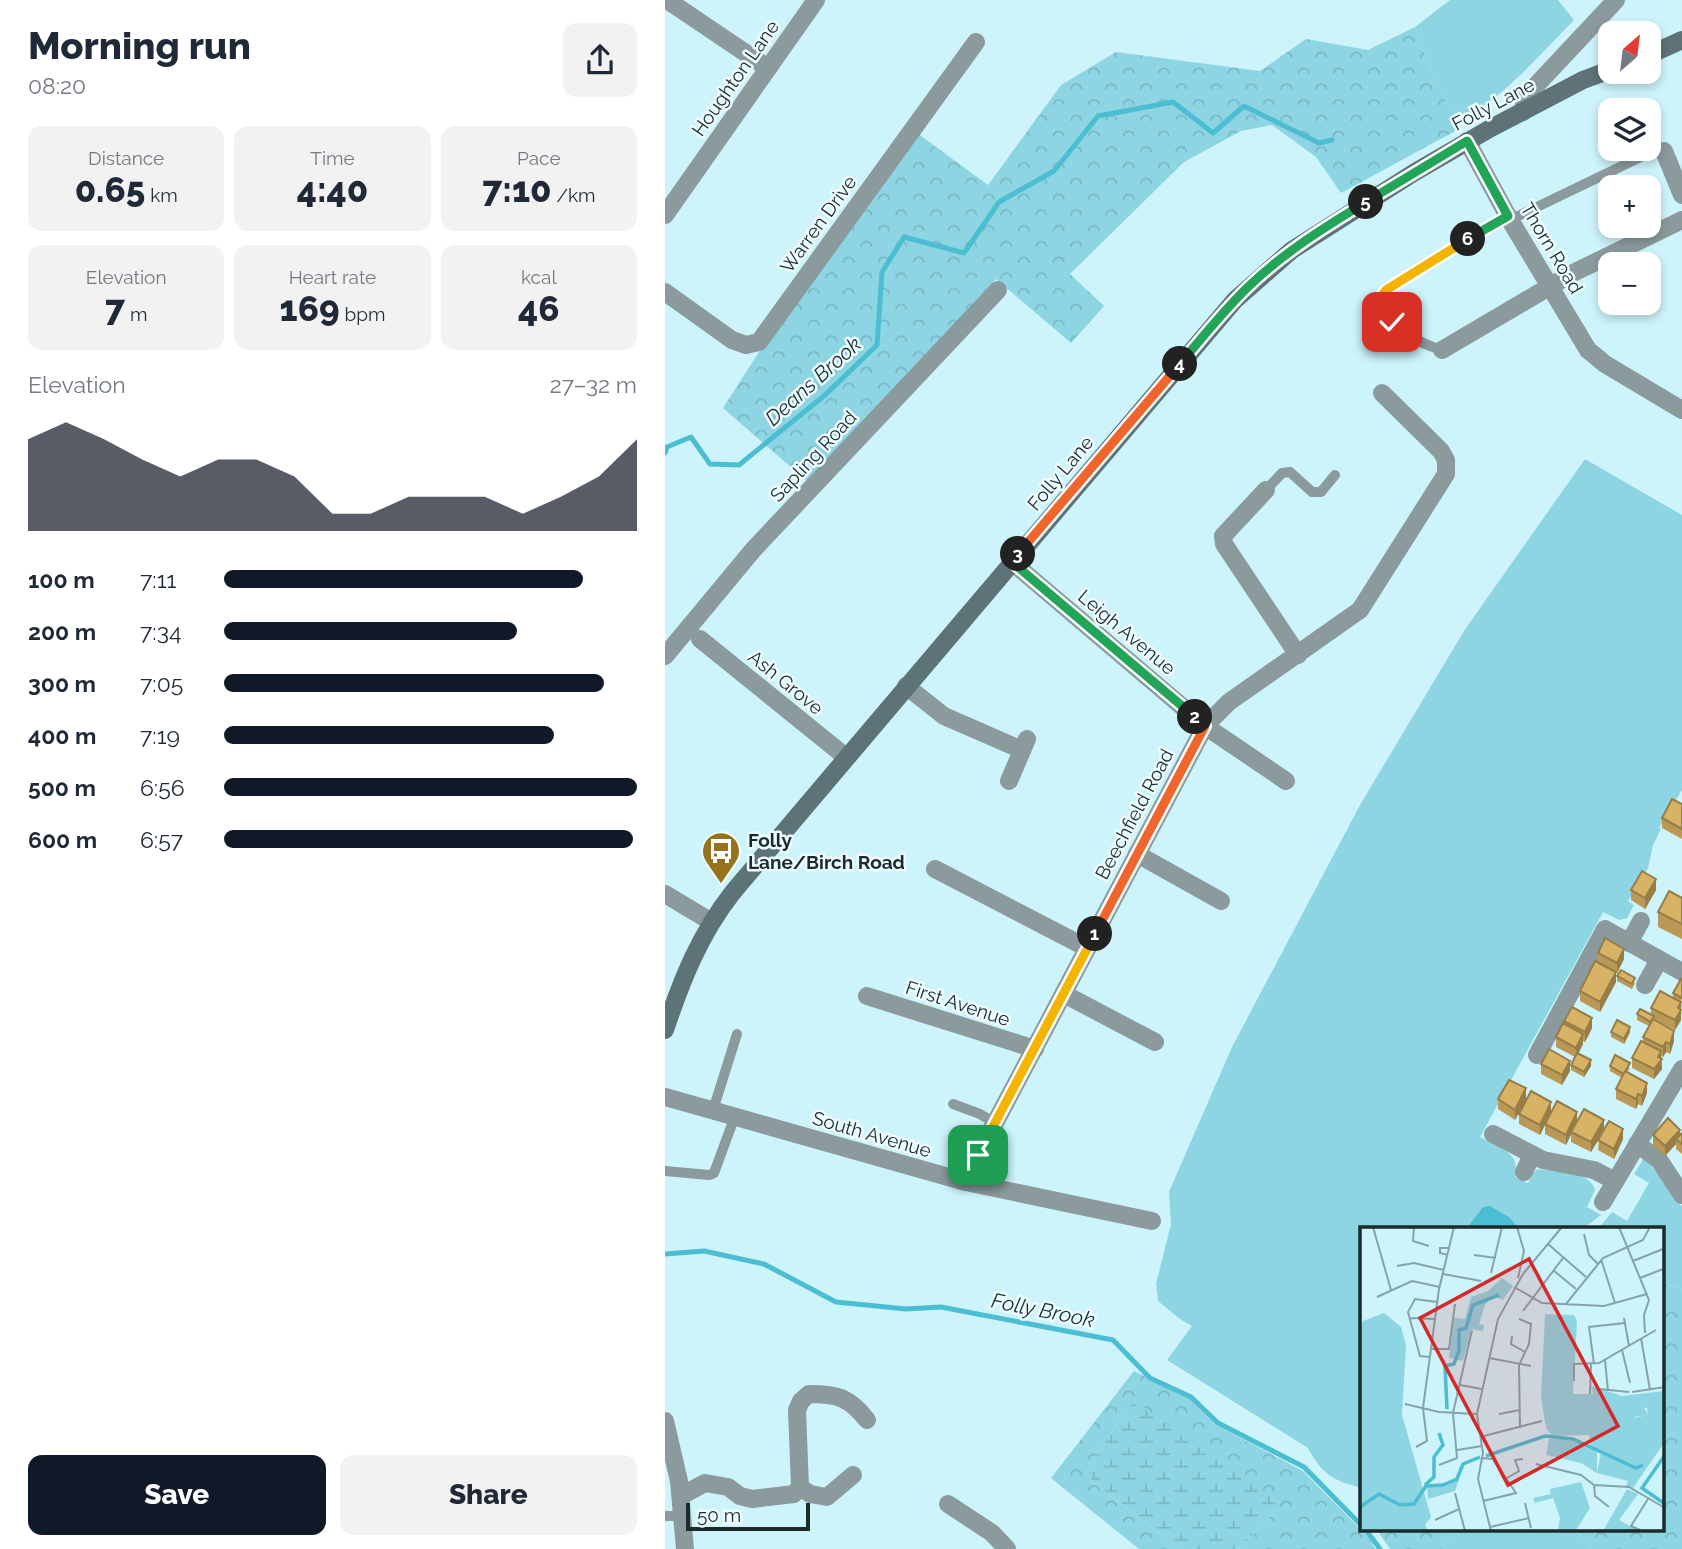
<!DOCTYPE html>
<html lang="en">
<head>
<meta charset="utf-8">
<style>
  body { margin:0; font-family:Raleway,sans-serif; background:#f2f2f3; color:#1f2937; height:100vh; display:flex; flex-direction:column; font-size:26px; white-space:nowrap }
  * { box-sizing:border-box; margin:0 }
  p { font-size:23px; color:#747a83 }
  .icon { flex:none; width:38px; height:38px; fill:none; stroke:currentColor; stroke-width:2; stroke-linecap:round; stroke-linejoin:round }
  .map { position:relative; flex:1; overflow:hidden }
  .panel { display:flex; flex-direction:column; background:#fff; width:665px }
  .panel>* { flex:none }
  .needle { width:46px; rotate:28deg }
  .tools { position:absolute; left:933px; top:21px; display:grid; gap:14px }
  .tools a { display:grid; place-items:center; width:63px; height:63px; border-radius:14px; background:#fff; box-shadow:0 4px 10px #0003; font-size:35px }
  .scale { position:absolute; left:21px; bottom:18px; width:124px; box-sizing:border-box; padding-left:7px; border:4px solid #1b2a2d; border-top:0; font-size:19px; line-height:24px; white-space:nowrap; color:#1b2a2d; -webkit-text-stroke:5px #edfcff; paint-order:stroke }
  .pin { position:absolute; display:grid; place-items:center; width:60px; height:60px; color:#fff; margin:-30px; border-radius:14px; box-shadow:0 4px 10px #0006 }
  .km { position:absolute; width:35px; height:35px; margin:-18px; border-radius:50%; background:#222; color:#fff; font-size:19px; line-height:35px; text-align:center }
  .round { display:grid; place-items:center; flex:none; width:74px; height:74px; border-radius:14px; background:#f2f2f3 }
  .head { display:flex; align-items:center; justify-content:space-between; height:119px; padding:0 28px }
  h1 { font-size:38px; font-weight:800; line-height:52px }
  .figures { display:grid; grid-template-columns:repeat(3,1fr); gap:10px; height:119px; padding:7px 28px }
  .figures div { display:grid; align-content:center; border-radius:14px; background:#f2f2f3; text-align:center }
  .figures b { font-size:35px; font-weight:800 }
  .figures small { font-size:19px; font-weight:400 }
  .figures p { font-size:19px }
  .chart { height:196px; padding:14px 28px }
  .chart p { display:flex; justify-content:space-between }
  .chart svg { width:100%; height:126px; margin-top:7px; fill:#111827; opacity:.7 }
  .action { display:flex; gap:14px; margin-top:auto; padding:14px 28px }
  .action a { flex:1; height:80px; border-radius:14px; background:#111827; color:#fff; font-size:28px; font-weight:800; line-height:80px; text-align:center }
  .action a+a { background:#f2f2f3; color:#1f2937 }
  ul { padding:0 28px; list-style:none; font-size:23px }
  li { display:grid; grid-template-columns:112px 84px 1fr; align-items:center; height:52px }
  li i { height:18px; border-radius:9px; background:#111827 }
  main { display:flex; flex:1; min-height:0 }
  .map>svg:first-child { display:block }
</style>
</head>
<body>
<main>
<section class="panel">
<div class="head"><div><h1>Morning run</h1><p>08:20</p></div><a class="round"><svg class="icon" aria-label="share" viewBox="0 0 24 24"><path d="M12 15V3M7 8l5-5 5 5M5 13v7h14v-7"/></svg></a></div>
<div class="figures">
<div><p>Distance</p><b>0.65<small> km</small></b></div>
<div><p>Time</p><b>4:40</b></div>
<div><p>Pace</p><b>7:10<small> /km</small></b></div>
</div>
<div class="figures">
<div><p>Elevation</p><b>7<small> m</small></b></div>
<div><p>Heart rate</p><b>169<small> bpm</small></b></div>
<div><p>kcal</p><b>46</b></div>
</div>
<div class="chart"><p><span>Elevation</span>27–32 m</p>
<svg viewBox="0 0 160 44" preserveAspectRatio="none"><path d="M0 44V12L10 6L20 12L30 19L40 25L50 19L60 19L70 25L80 38L90 38L100 32L110 32L120 32L130 38L140 32L150 25L160 12V44z"/></svg>
</div>
<ul>
<li><b>100 m</b>7:11<i style="width:87%"></i></li>
<li><b>200 m</b>7:34<i style="width:71%"></i></li>
<li><b>300 m</b>7:05<i style="width:92%"></i></li>
<li><b>400 m</b>7:19<i style="width:80%"></i></li>
<li><b>500 m</b>6:56<i style="width:100%"></i></li>
<li><b>600 m</b>6:57<i style="width:99%"></i></li>
</ul>
<div class="action"><a>Save</a><a>Share</a></div>
</section>
<div class="map">
<svg width="1017" height="1549" viewBox="0 0 1017 1549">
  <defs>
    <pattern id="forest-crowns" width="20" height="18" patternUnits="userSpaceOnUse" patternTransform="scale(1.75)"><rect width="20" height="18" fill="#8ed5e4"/><path d="M2 6a3 3 0 1 1 6 0M12 15a3 3 0 1 1 6 0" fill="none" stroke="#7ab7c4"/></pattern>
    <pattern id="wetland-marsh" width="20" height="14" patternUnits="userSpaceOnUse" patternTransform="scale(1.75)"><rect width="20" height="14" fill="#8ed5e4"/><path d="M1 5h8M5 5V1M11 12h8M15 12V8" fill="none" stroke="#7ab7c4"/></pattern>
  </defs>
  <rect width="100%" height="100%" fill="#cdf3fb"/>
  <g fill="#8ed5e4">
    <path d="M785,0H893L909,20C877,52 832,106 790,121L763,63L750,27Z"/>
    <path d="M920,459L1017,515V790L994,828L996,829L988,845L983,868L963,901L969,905L962,918L954,920L938,912L815,1137C833,1147 857,1153 850,1177L863,1183L869,1172L873,1169C891,1172 925,1170 930,1190L922,1207L936,1215L918,1229H697V1488C668,1481 657,1474 643,1448L502,1360L527,1326L515,1319L493,1301L491,1284L506,1224L504,1192L567,1047L695,805L799,631Z"/>
    <path d="M979,1158C994,1173 1002,1191 1017,1206V1289L998,1283V1229H933L947,1212L962,1221L984,1183L969,1174Z"/>
    <path d="M786,1530H910L926,1549H777L784,1539Z"/>
  </g>
  <g fill="url(#forest-crowns)">
    <path d="M750,27L763,63L794,129L676,193L651,157L607,125L576,131L519,162L405,274L439,306L406,343L331,279L143,482L58,408L99,344L252,133L323,185L396,85L451,52L595,71L641,39L703,50Z"/>
    <path d="M998,1283L1017,1289V1549H926L910,1530H998Z"/>
    <path d="M469,1371L524,1398L551,1425L638,1471L705,1539L710,1549H574L612,1509L461,1408L424,1471L427,1482L515,1549H474L386,1478Z"/>
    <path d="M712,1530H786L784,1539L777,1549H725Z"/>
  </g>
  <path fill="url(#wetland-marsh)" d="M471,1402L609,1499L612,1509L574,1549H515L427,1482L424,1471L461,1408Z"/>
  <path fill="#4bbed2" d="M825,1206L844,1217L854,1229H801L818,1207Z"/>
  <g fill="none" stroke-linecap="round" stroke-linejoin="round">
    <g stroke="#4bbed2" stroke-width="5">
      <path d="M0,453L2,447L26,437L45,464L74,465L160,395L212,345L217,272L239,237L299,253L334,202L389,171L433,116L508,102L548,133L579,106L654,143L667,140"/>
      <path d="M0,1254L39,1251L99,1264L171,1302L241,1309L276,1307L448,1340L485,1378L526,1397L553,1423L639,1467L697,1526"/>
      <path d="M701,1530L715,1549"/>
    </g>
    <g stroke="#8b9a9d" stroke-width="10">
      <path d="M845,220L986,152L999,151"/>
      <path d="M777,350C753,343 718,325 716,297L721,290L843,216"/>
      <path d="M601,490L617,473L625,472L647,492H656L670,475"/>
      <path d="M288,1104L315,1114L330,1123"/>
      <path d="M48,1110L72,1034"/>
      <path d="M0,1171L44,1175L49,1173L70,1116"/>
      <path d="M0,1516H17"/>
    </g>
    <g stroke="#8b9a9d" stroke-width="18">
      <path d="M2,0L103,68"/>
      <path d="M858,112L860,97L951,0"/>
      <path d="M802,141L845,220L923,350L940,364L1017,410"/>
      <path d="M999,151L1017,195"/>
      <path d="M0,215L151,0"/>
      <path d="M0,292L67,340L81,345L94,342L311,42"/>
      <path d="M777,350L906,274L1017,220"/>
      <path d="M601,490L558,536L559,544L633,655"/>
      <path d="M347,562L540,726L621,781"/>
      <path d="M35,639L181,757"/>
      <path d="M0,656L88,550L333,290"/>
      <path d="M241,686L279,716L357,750"/>
      <path d="M344,781L362,739"/>
      <path d="M472,854L556,901"/>
      <path d="M270,869L422,948"/>
      <path d="M0,894L45,921"/>
      <path d="M964,943L976,921"/>
      <path d="M980,985L994,960"/>
      <path d="M399,994L490,1042"/>
      <path d="M202,996L370,1049"/>
      <path d="M872,1055L940,929L1017,972"/>
      <path d="M0,1097L301,1182L487,1221"/>
      <path d="M828,1134L878,1160L929,1170L950,1181"/>
      <path d="M972,1144L994,1160L1017,1195"/>
      <path d="M859,1172L867,1155"/>
      <path d="M301,1182L313,1155L540,726L564,702L695,610L781,474V460L776,451L717,393"/>
      <path d="M938,1202L1017,1069"/>
      <path d="M0,1421L14,1481L20,1549"/>
      <path d="M135,1487L145,1494L162,1497L188,1475"/>
      <path d="M16,1496L40,1483L63,1487L75,1496L87,1499L129,1494L135,1487L132,1410L136,1401L144,1394C172,1394 184,1397 202,1420"/>
      <path d="M283,1504L327,1533L342,1549"/>
    </g>
    <g stroke="#5d7378" stroke-width="18">
      <path d="M984,55L1017,40"/>
      <path d="M0,1030C17,979 35,934 68,892L570,300L627,250L750,172L826,128L918,80L945,70"/>
    </g>
  </g>
  <g fill="#ba9957">
    <path d="M1017,804V839L997,828V818Z"/>
    <path d="M966,890H991L980,909L966,900Z"/>
    <path d="M1017,898V939L993,927V912Z"/>
    <path d="M933,953L959,959L952,973H951V982L935,1012L915,1001V991L933,962Z"/>
    <path d="M952,976L970,983L967,989L952,981Z"/>
    <path d="M1017,980L1016,1020L1010,1030L989,1019L1009,1041L1005,1054L1001,1052L998,1057L996,1056L997,1069L989,1079L967,1068V1058L978,1042V1037L984,1026L972,1020V1014L986,1015V1008L1008,998V993Z"/>
    <path d="M899,1021L927,1028L920,1042L918,1041V1044L913,1054L926,1066L919,1077L906,1070V1065L910,1057L891,1047V1037L899,1023Z"/>
    <path d="M946,1032H965L959,1044L946,1037Z"/>
    <path d="M876,1064L905,1071L897,1085L876,1074Z"/>
    <path d="M945,1066L965,1068L962,1072L982,1093L977,1106L973,1104L971,1109L951,1099V1089L957,1078L945,1071Z"/>
    <path d="M833,1099H861L850,1120L833,1109Z"/>
    <path d="M886,1112L939,1130L958,1139L949,1159L933,1150L934,1139L926,1152L906,1142V1134L901,1145L880,1134V1125L875,1135L854,1124V1114Z"/>
    <path d="M1017,1133V1154L1011,1149V1144L1000,1156L988,1145V1135L1015,1134Z"/>
  </g>
  <g fill="#977d47">
    <path d="M991,879V890L980,909V898Z"/>
    <path d="M959,949V959L952,973V963Z"/>
    <path d="M951,972V982L935,1012V1002Z"/>
    <path d="M1016,1002V1020L1010,1030V1020L1013,1008Z"/>
    <path d="M927,1018V1028L920,1042V1032Z"/>
    <path d="M965,1027V1032L959,1044V1039Z"/>
    <path d="M1009,1031V1041L1005,1054V1044Z"/>
    <path d="M918,1034V1044L911,1058V1048Z"/>
    <path d="M1001,1042V1052L998,1057V1047Z"/>
    <path d="M996,1051L997,1069L989,1079V1069Z"/>
    <path d="M926,1060V1066L919,1077V1072Z"/>
    <path d="M905,1061V1071L897,1085V1075Z"/>
    <path d="M982,1083V1093L977,1106V1096Z"/>
    <path d="M861,1088V1099L850,1120V1110Z"/>
    <path d="M973,1094V1104L971,1109V1099Z"/>
    <path d="M886,1102V1112L875,1135V1125Z"/>
    <path d="M912,1112V1122L901,1145V1135Z"/>
    <path d="M939,1120V1130L926,1152V1142Z"/>
    <path d="M958,1129V1139L949,1159V1149Z"/>
    <path d="M1015,1130V1140L1011,1139V1144L1000,1156V1146Z"/>
  </g>
  <g fill="#d8b265" stroke="#977d47" stroke-width="2">
    <path d="M1007,799L1017,804V829L997,818Z"/>
    <path d="M977,871L991,879L980,898L966,890Z"/>
    <path d="M1004,891L1017,898V924L993,912Z"/>
    <path d="M940,938L959,949L952,963L933,953Z"/>
    <path d="M930,961L951,972L935,1002L915,991Z"/>
    <path d="M956,970L970,978L967,984L952,976Z"/>
    <path d="M1016,979L1017,980V998L1008,993Z"/>
    <path d="M995,991L1016,1002L1013,1008L1016,1010L1010,1020L986,1008Z"/>
    <path d="M907,1007L927,1018L920,1032L899,1021Z"/>
    <path d="M975,1009L989,1016L986,1022L972,1014Z"/>
    <path d="M988,1019L1009,1031L1005,1044L1001,1042L998,1047L978,1037Z"/>
    <path d="M952,1020L965,1027L959,1039L946,1032Z"/>
    <path d="M898,1023L918,1034L911,1048L891,1037Z"/>
    <path d="M976,1041L996,1051L993,1057L997,1059L989,1069L967,1058Z"/>
    <path d="M884,1049L905,1061L897,1075L876,1064Z"/>
    <path d="M912,1053L926,1060L919,1072L906,1065Z"/>
    <path d="M950,1055L965,1063L959,1074L945,1066Z"/>
    <path d="M960,1071L982,1083L977,1096L973,1094L971,1099L951,1089Z"/>
    <path d="M844,1080L861,1088L850,1110L833,1099Z"/>
    <path d="M866,1091L886,1102L875,1125L854,1114Z"/>
    <path d="M892,1101L912,1112L901,1135L880,1124Z"/>
    <path d="M919,1109L939,1120L926,1142L906,1132Z"/>
    <path d="M1003,1118L1015,1130L1000,1146L988,1135Z"/>
    <path d="M944,1121L958,1129L949,1149L933,1140Z"/>
    <path d="M1017,1133V1144L1011,1139Z"/>
  </g>
  <g fill="none" stroke-linecap="round" stroke-linejoin="round">
    <defs>
      <path id="split-1" d="M313,1155L430,934"/>
      <path id="split-2" d="M430,934L540,726L530,717"/>
      <path id="split-3" d="M353,554L347,562L530,717"/>
      <path id="split-4" d="M353,554L515,364"/>
      <path id="split-5" d="M515,364C537,338 558,311 583,287C618,253 660,227 701,202"/>
      <path id="split-6" d="M701,202L802,141L843,216L803,239"/>
      <path id="split-7" d="M727,322L717,306L716,297L721,290L803,239"/>
    </defs>
    <use href="#split-1" stroke="#fff" stroke-width="14"/>
    <use href="#split-2" stroke="#fff" stroke-width="14"/>
    <use href="#split-3" stroke="#fff" stroke-width="14"/>
    <use href="#split-4" stroke="#fff" stroke-width="14"/>
    <use href="#split-5" stroke="#fff" stroke-width="14"/>
    <use href="#split-6" stroke="#fff" stroke-width="14"/>
    <use href="#split-7" stroke="#fff" stroke-width="14"/>
    <use href="#split-1" stroke="#f5b400" stroke-width="9"/>
    <use href="#split-2" stroke="#f0652b" stroke-width="9"/>
    <use href="#split-3" stroke="#22a559" stroke-width="9"/>
    <use href="#split-4" stroke="#f0652b" stroke-width="9"/>
    <use href="#split-5" stroke="#22a559" stroke-width="9"/>
    <use href="#split-6" stroke="#22a559" stroke-width="9"/>
    <use href="#split-7" stroke="#f5b400" stroke-width="9"/>
  </g>
  <defs>
    <symbol id="bus-pin" viewBox="-11 -11 22 30"><path d="M0 17L-7.5 6A9.5 9.5 0 1 1 7.5 6Z" fill="#96721b" stroke="#edfcff"/><path d="M-5-6H5V4H4V6H2V4H-2V6H-4V4H-5ZM-3.5-4V0h7V-4ZM-3.5 1.2v1.5H-2V1.2ZM2 1.2v1.5H3.5V1.2Z" fill="#fff"/></symbol>
  </defs>
  <g fill-rule="evenodd">
    <use href="#bus-pin" x="34" y="829" width="44" height="60"/>
  </g>
  <g text-anchor="middle" dominant-baseline="central" stroke-width="5" stroke-linejoin="round" paint-order="stroke">
    <g font-size="19" fill="#1b2a2d" stroke="#edfcff">
      <text transform="translate(70 78) rotate(-55)">Houghton Lane</text>
      <text transform="translate(828 104) rotate(-28)">Folly Lane</text>
      <text transform="translate(153 224) rotate(-54)">Warren Drive</text>
      <text transform="translate(887 248) rotate(59)">Thorn Road</text>
      <text transform="translate(148 456) rotate(-47)">Sapling Road</text>
      <text transform="translate(395 473) rotate(-50)">Folly Lane</text>
      <text transform="translate(462 632) rotate(40)">Leigh Avenue</text>
      <text transform="translate(121 682) rotate(39)">Ash Grove</text>
      <text transform="translate(469 814) rotate(-62)">Beechfield Road</text>
      <text transform="translate(293 1003) rotate(18)">First Avenue</text>
      <text transform="translate(207 1134) rotate(16)">South Avenue</text>
    </g>
    <g font-size="19" font-weight="bold" fill="#1b2a2d" stroke="#edfcff" text-anchor="start">
      <text x="83" y="840">Folly<tspan x="83" dy="22">Lane/Birch Road</tspan></text>
    </g>
    <g font-size="21" font-style="italic" fill="#1d3135" stroke="#edfcff">
      <text transform="translate(148 381) rotate(-42)">Deans Brook</text>
      <text transform="translate(378 1310) rotate(11)">Folly Brook</text>
    </g>
  </g>
  <g transform="translate(695 1227)">
    <rect width="304" height="304" fill="#cdf3fb"/>
    <path d="M24,86L41,100L46,118L42,188L71,290L65,298L68,304H0V102L3,94ZM185,87L214,88L217,94L213,167H233L231,159L262,169L304,164V216L273,261L266,259L268,254L237,246L241,225L231,219L229,208L192,209L186,201L181,171ZM252,174L287,181L288,188L273,191L269,208L247,204L241,184H232ZM267,262L278,267L259,293L279,304H243Z" fill="#8ed5e4" fill-rule="evenodd"/>
    <path d="M142,51L153,59L143,73L132,69L125,78L119,97L124,98L123,104L111,102L103,134L89,131L94,91L105,92L111,70L128,64ZM245,171L282,177L288,188L274,190L269,210L262,211L244,203L241,184L233,185L237,174ZM196,211L224,216L237,225V246L221,236L186,228L189,212ZM0,226L8,228L12,243L25,242L39,269L14,260L0,243ZM48,234L53,237L67,291L53,279L50,261L54,252ZM99,253L95,264L68,272L67,259Z" fill="#8ed5e4"/>
    <path d="M221,255L230,281L216,303L198,304L200,291L193,271L175,276L173,271L191,267L190,262Z" fill="#8ed5e4"/>
    <path fill="none" stroke="#4bbed2" stroke-width="3.5" d="M87,182L85,139L94,137L99,124V103L106,101L113,78L139,68M305,228L282,261L305,277M126,229L185,209L213,212L276,241L283,238M65,258L74,250V230L83,218L79,206M0,280L19,267L40,278L54,277L66,259L83,258L97,252L103,237L120,230"/>
    <path fill="none" stroke="#86a3a9" stroke-width="2" d="M13,0L31,63M54,0L53,14L69,19M157,0L164,24L158,51M259,0L289,73L284,88L285,106M224,7L229,28L238,37M188,17L226,50M88,28L80,26V21H90M114,28L136,31M241,32L255,76M273,34L303,22M37,39L54,36L84,43M193,43L216,62M131,46L142,0M83,47L121,54M280,51L303,42M154,60L182,76L244,79L287,67M17,70L52,54L80,60M206,77L243,31L283,13L290,0M163,84L203,31M50,91L75,92M264,91L269,119M159,92L171,97L169,117L159,138L160,201M152,109L151,117L165,125M281,111L290,163M71,122H89L95,77M262,123L270,156M70,130L60,129L48,85L55,72L77,75M129,131L171,139M245,133L248,164M234,137L229,100L265,96M214,154V137L239,136L296,103M100,158L122,162M240,162L269,165M272,165L305,160M230,167L231,137M45,177L79,185L117,187M93,186L112,103M139,187L160,183M120,210L182,194M56,220L67,214L63,181L79,62L94,0M97,223L122,219M122,231L133,232L156,266L123,274M176,237L221,248L234,258L269,260L305,281M79,238L97,231L93,186M147,251L159,244L155,233L163,232M234,258L235,269L249,280M95,266L105,304M165,276L171,301M75,293L99,282M130,300L169,291M131,304L118,252L123,226L117,187L138,92L163,47L202,0M282,304L271,299L288,272"/>
    <path fill="#d62828" fill-opacity="0.15" stroke="#d62828" stroke-width="3.5" d="M169,32L258,199L148,258L60,91Z"/>
    <rect width="304" height="304" fill="none" stroke="#1b2a2d" stroke-width="3.5"/>
  </g>
</svg>
<div class="tools">
<a><svg class="needle" viewBox="-14 -14 28 28"><path d="M0-13l5 13h-10z" fill="#e53935"/><path d="M0 13l5-13h-10z" fill="#747a83"/></svg></a>
<a><svg class="icon" aria-label="layers" viewBox="0 0 24 24"><path d="M12 4l9 5-9 5-9-5zM3 14l9 5 9-5"/></svg></a>
<a>+</a>
<a>−</a>
</div>
<div class="scale">50 m</div>
<div class="pin" style="left:313px;top:1155px;background:#1e9e55"><svg class="icon" aria-label="arrive" viewBox="0 0 24 24"><path d="M6 21V4h12l-3 4 3 4H6"/></svg></div>
<div class="pin" style="left:727px;top:322px;background:#d93025"><svg class="icon" aria-label="check" viewBox="0 0 24 24"><path d="M5 12l5 5 9-10"/></svg></div>
<b class="km" style="left:430px;top:934px">1</b>
<b class="km" style="left:530px;top:717px">2</b>
<b class="km" style="left:353px;top:554px">3</b>
<b class="km" style="left:515px;top:364px">4</b>
<b class="km" style="left:701px;top:202px">5</b>
<b class="km" style="left:803px;top:239px">6</b>
</div>
</main>
</body>
</html>
